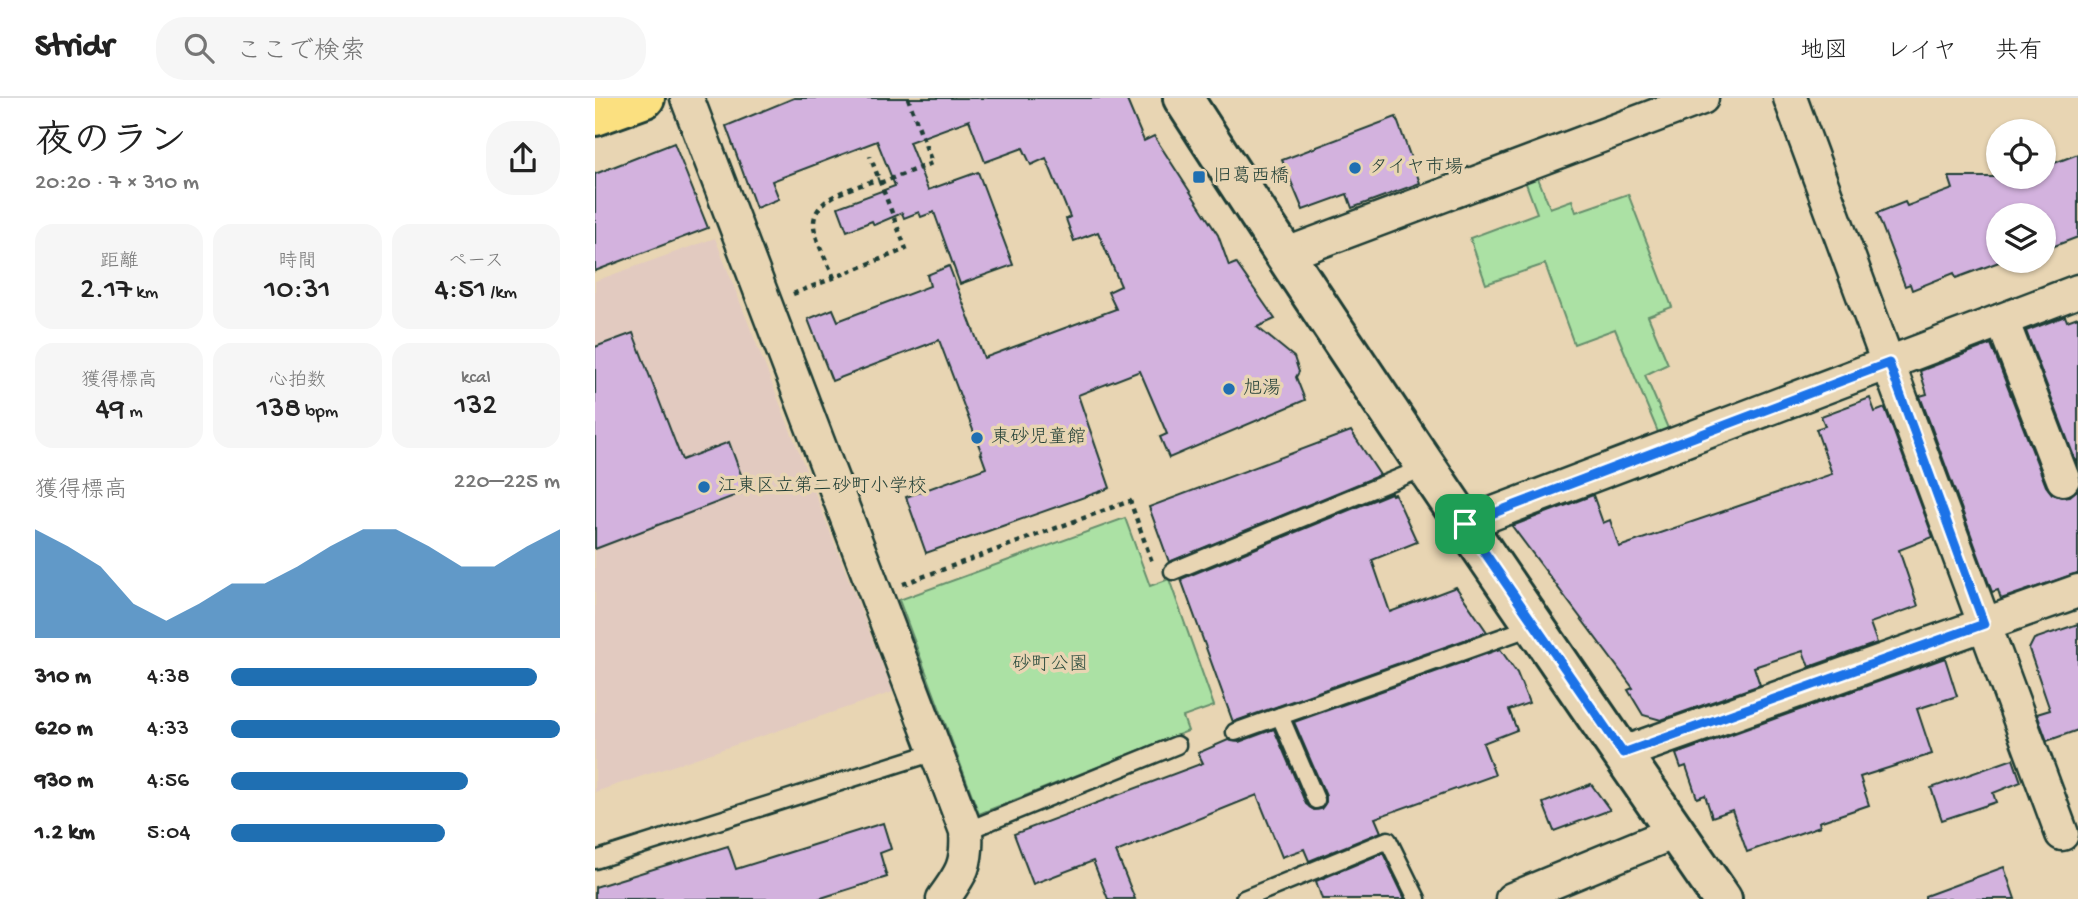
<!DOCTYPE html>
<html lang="ja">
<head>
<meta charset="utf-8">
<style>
  body { margin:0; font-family:"Gochi Hand","Klee One",sans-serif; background:#f6f6f6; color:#222; height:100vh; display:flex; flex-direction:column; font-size:26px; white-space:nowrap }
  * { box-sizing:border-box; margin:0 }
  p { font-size:23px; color:#767676 }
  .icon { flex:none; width:38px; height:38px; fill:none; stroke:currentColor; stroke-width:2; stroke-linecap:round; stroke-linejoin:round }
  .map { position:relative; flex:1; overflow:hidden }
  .details { display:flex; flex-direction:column; background:#fff; width:595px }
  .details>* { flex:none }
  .controls { position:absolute; left:1391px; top:21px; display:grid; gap:14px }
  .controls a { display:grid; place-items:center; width:70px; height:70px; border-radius:50%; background:#fff; box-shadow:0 2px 5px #0004; font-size:35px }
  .pin { position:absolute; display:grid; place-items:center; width:60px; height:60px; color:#fff; margin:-30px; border-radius:14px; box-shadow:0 4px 10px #0006 }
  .round { display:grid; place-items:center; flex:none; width:74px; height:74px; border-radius:28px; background:#f6f6f6 }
  .summary { display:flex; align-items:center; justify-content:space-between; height:119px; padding:0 35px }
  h1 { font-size:38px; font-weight:600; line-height:52px }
  .figures { display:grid; grid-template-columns:repeat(3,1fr); gap:10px; height:119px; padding:7px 35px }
  .figures div { display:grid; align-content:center; border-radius:18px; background:#f6f6f6; text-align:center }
  .figures b { font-size:30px; font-weight:600 }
  .figures small { font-size:19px; font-weight:400 }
  .figures p { font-size:19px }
  .chart { height:196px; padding:14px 35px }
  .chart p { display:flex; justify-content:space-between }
  .chart svg { width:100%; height:126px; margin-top:7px; fill:#1f6fb2; opacity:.7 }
  ul { padding:0 35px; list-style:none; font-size:23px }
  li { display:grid; grid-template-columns:112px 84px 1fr; align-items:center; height:52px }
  li i { height:18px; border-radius:9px; background:#1f6fb2 }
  header { display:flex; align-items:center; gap:42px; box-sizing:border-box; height:98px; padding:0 35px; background:#fff; border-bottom:2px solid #e0e0e0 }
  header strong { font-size:33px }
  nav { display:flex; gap:38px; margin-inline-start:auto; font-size:24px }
  .search { width:490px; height:63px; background:#f6f6f6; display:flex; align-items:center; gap:18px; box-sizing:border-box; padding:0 24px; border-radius:28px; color:#767676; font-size:26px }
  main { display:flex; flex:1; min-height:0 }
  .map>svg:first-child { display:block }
</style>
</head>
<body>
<header>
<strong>Stridr</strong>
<div class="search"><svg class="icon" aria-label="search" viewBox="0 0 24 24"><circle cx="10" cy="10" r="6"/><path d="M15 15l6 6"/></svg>ここで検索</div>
<nav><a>地図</a><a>レイヤ</a><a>共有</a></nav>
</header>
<main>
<section class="details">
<div class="summary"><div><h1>夜のラン</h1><p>20:20 · 7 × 310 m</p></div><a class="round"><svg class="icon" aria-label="share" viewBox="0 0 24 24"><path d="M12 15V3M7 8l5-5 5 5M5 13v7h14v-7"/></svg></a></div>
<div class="figures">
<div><p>距離</p><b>2.17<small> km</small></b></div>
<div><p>時間</p><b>10:31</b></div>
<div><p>ペース</p><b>4:51<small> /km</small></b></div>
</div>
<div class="figures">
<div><p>獲得標高</p><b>49<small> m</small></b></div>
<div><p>心拍数</p><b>138<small> bpm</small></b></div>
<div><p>kcal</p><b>132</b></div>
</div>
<div class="chart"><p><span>獲得標高</span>220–225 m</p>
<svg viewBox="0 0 160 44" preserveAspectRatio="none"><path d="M0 44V6L10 12L20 19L30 32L40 38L50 32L60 25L70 25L80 19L90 12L100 6L110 6L120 12L130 19L140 19L150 12L160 6V44z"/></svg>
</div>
<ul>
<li><b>310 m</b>4:38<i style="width:93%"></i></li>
<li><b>620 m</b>4:33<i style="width:100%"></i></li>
<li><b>930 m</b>4:56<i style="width:72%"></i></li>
<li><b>1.2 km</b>5:04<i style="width:65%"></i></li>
</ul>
</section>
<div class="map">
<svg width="1483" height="801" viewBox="0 0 1483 801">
  <rect width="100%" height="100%" fill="#e8d5b3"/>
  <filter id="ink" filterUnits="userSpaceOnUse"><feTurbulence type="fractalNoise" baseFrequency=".0143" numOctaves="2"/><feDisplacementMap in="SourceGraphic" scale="14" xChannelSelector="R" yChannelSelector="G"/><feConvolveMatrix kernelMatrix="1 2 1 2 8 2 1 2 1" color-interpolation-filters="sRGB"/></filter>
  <g filter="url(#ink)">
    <path fill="#e2cac0" d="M120,140L298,594L0,694V183Z"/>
    <g fill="#abe1a4" stroke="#658f6c" stroke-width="2">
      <path d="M941,75L955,110L977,102L981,114L1033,96L1077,209L1053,218L1073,266L1050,277L1075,335L1065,339L1020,231L979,246L950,166L891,186L875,140L942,115L929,80Z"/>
      <path d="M530,420L555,488L574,481L619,608L588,619L593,633L384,716L304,502Z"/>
    </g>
    <g fill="#d3b2de" stroke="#1f3d34" stroke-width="2">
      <path d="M199,0H531L549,43L559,38L623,137L634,168L641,165L680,221L662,229L699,259L704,274L701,279L710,302L574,360L565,339L572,336L545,273L483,297L515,390L331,455L311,399L391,370L386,356H387L344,242L237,283L213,221L238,211L243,223L335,188L332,177L354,168L389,260L521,211L513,194L526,188L503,134L479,143L471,121L475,119L451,60L436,67L428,50L390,64L374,22L314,44L333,92L383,74L418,167L365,186L339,114L326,119L324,114L309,120L307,115L279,127L277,123L252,133L243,109L300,88L282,43L177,83L184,101L161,110L131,28Z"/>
      <path d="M801,19L825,85L757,110L752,96L708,112L687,62Z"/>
      <path d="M79,45L113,130L0,173V76Z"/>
      <path d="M1483,56V139L1449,152V117H1404V164L1361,180L1359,175L1317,192L1315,186L1310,188L1282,115L1310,104L1312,108L1358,91L1354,79H1449V69Z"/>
      <path d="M1470,218L1472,223L1483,219V369L1431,233Z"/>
      <path d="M38,235L87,362L134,344L152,393L0,451V249Z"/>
      <path d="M1396,246L1451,388L1457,396L1466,399L1475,398L1483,391V475L1406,501L1403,492L1397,494L1325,298L1332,296L1325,273Z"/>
      <path d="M1275,300L1280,314L1290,310L1338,439L1304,452L1323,508L1275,525L1282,545L1214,569L1208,553L1159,569L1165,587L1066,622L1048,617L1033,592L1038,590L917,428L998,397L1008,425L1015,422L1024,449L1237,376L1221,331L1230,328L1226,318Z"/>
      <path d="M756,333L785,377L574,464L554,409Z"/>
      <path d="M796,395L797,397L800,396L822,444L777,462L795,514L861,489L892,534L638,624L586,481Z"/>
      <path d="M1483,526V632L1452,643L1442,616L1455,612L1434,551L1439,541Z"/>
      <path d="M905,551L922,575L934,605L914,612L922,632L888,645L900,677L780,720L786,734L714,763L709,751L687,759L662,697L521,754L540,801H513L498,763L438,786L419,736L608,665L603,655L633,642L644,644L679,631L711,706L719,712L726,711L731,704V698L699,624Z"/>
      <path d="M1350,560L1362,598L1322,611L1337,656L1265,679L1274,707L1224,724L1225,728L1152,754L1137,712L1117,719L1110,697L1102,700L1091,668L1086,670L1081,656Z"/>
      <path d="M1418,661L1426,684L1398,695L1401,704L1347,722L1336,690Z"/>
      <path d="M996,686L1015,712L959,733L948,705Z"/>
      <path d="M288,725L296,751L285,755L292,779L223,801H0V789L133,748L141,771Z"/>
      <path d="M788,755L810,801H727L721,783Z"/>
      <path d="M1409,769L1420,801H1330V798Z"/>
    </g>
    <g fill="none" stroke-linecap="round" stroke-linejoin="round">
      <defs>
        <g id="lane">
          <path d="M578,473L831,369"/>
          <path d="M685,618L721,702"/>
          <path d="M640,634L939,528"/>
          <path d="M371,733L582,647"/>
          <path d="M0,762L343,653"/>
          <path d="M649,801L793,742L822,801"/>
        </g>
        <g id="street">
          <path d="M92,0L371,733C373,766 367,775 348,801"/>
          <path d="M1195,0L1467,736"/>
          <path d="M689,157L1107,0"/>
          <path d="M1407,222L1468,381"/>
          <path d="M870,426L1483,193"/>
          <path d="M1028,655L1483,493"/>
          <path d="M917,801L1080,734"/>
        </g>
        <path id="secondary" d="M588,0C762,271 944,536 1127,801"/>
        <path id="primary" d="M0,18L50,0"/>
      </defs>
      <use href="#lane" stroke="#1f3d34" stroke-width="21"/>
      <use href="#street" stroke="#1f3d34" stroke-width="37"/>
      <use href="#secondary" stroke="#1f3d34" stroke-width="44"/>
      <use href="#primary" stroke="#1f3d34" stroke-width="44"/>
      <g stroke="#1f3d34" stroke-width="4.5" stroke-dasharray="5 5" stroke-linecap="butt">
        <path d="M285,85L337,65L313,0"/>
        <path d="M239,180C233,165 224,150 220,134C211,99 260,90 284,81"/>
        <path d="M198,196L311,151L275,58"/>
        <path d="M308,486L535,403L557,464"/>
      </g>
      <use href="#lane" stroke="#e8d5b3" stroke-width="16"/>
      <use href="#street" stroke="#e8d5b3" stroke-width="32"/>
      <use href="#secondary" stroke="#e8d5b3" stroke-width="38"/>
      <use href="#primary" stroke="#fbe080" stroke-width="38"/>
    </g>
  </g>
  <g fill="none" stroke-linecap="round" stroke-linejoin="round" filter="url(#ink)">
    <defs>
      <path id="route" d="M1294,265L1389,526L1028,655L870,426Z"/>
    </defs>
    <use href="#route" stroke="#fff" stroke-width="14"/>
    <use href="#route" stroke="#1a73e8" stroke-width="9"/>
  </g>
  <g fill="#1f6fb2" stroke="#e8d5b3" stroke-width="2.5">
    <circle cx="760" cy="70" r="7"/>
    <rect x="597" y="72" width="14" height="14" rx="3.5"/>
    <circle cx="634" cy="291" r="7"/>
    <circle cx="382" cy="340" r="7"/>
    <circle cx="109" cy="389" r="7"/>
  </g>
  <g text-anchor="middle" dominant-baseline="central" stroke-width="7" stroke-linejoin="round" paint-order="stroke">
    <g font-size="19" fill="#1f3d34" stroke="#e8d5b3" text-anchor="start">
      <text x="774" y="70">タイヤ市場</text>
      <text x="618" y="79">旧葛西橋</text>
      <text x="648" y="291">旭湯</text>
      <text x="396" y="340">東砂児童館</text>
      <text x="123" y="389">江東区立第二砂町小学校</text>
    </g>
    <g font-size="19" fill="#2d4d3f" stroke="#e8d5b3">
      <text x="455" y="567">砂町公園</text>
    </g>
  </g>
</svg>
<div class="controls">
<a><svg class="icon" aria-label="locate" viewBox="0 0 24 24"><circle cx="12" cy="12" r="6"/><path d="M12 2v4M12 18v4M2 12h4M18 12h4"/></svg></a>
<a><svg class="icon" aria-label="layers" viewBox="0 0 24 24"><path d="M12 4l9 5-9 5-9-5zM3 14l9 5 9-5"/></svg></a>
</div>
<div class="pin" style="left:870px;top:426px;background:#1e9e55"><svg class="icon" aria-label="arrive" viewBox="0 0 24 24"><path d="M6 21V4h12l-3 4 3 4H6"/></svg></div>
</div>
</main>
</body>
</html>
